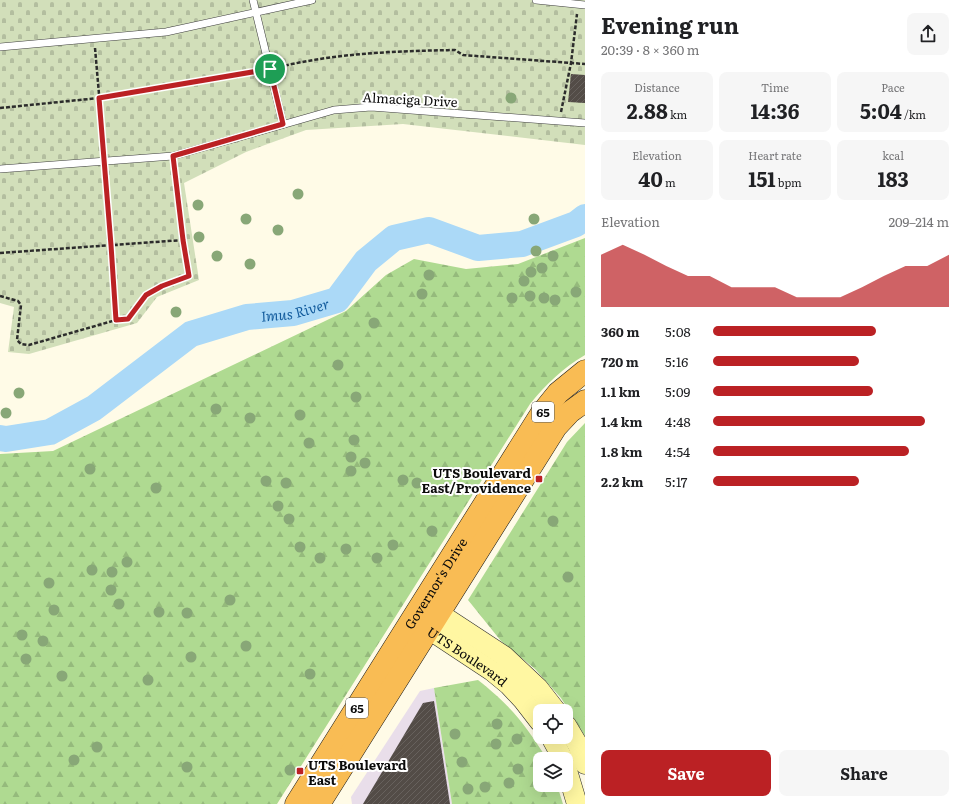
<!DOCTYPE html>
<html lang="en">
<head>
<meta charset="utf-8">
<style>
  body { margin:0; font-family:Literata,serif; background:#f6f6f6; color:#202124; height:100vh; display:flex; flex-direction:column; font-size:15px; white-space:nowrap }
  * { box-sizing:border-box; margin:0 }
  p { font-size:13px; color:#757577 }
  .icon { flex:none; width:22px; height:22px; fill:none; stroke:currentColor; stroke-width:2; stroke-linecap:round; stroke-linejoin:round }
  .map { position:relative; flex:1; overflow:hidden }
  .sheet { display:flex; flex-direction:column; background:#fff; width:380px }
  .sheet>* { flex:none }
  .fabs { position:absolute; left:533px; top:704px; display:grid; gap:8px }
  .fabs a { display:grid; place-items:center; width:40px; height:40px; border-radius:8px; background:#fff; box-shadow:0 4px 16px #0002; font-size:20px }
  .pin { position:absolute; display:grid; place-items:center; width:34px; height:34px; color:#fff; margin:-17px; border:2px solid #fff; border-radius:50%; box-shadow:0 1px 4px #0007 }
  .round { display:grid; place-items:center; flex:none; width:42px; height:42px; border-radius:8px; background:#f6f6f6 }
  .overview { display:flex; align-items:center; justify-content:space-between; height:68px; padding:0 16px }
  h1 { font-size:22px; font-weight:700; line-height:30px }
  .metrics { display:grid; grid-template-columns:repeat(3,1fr); gap:6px; height:68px; padding:4px 16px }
  .metrics div { display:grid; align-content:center; border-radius:8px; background:#f6f6f6; text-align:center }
  .metrics b { font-size:20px; font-weight:700 }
  .metrics small { font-size:11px; font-weight:400 }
  .metrics p { font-size:11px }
  .chart { height:112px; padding:8px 16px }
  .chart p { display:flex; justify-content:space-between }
  .chart svg { width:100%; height:72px; margin-top:4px; fill:#bb2124; opacity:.7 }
  .button { display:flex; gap:8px; margin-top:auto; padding:8px 16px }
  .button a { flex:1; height:46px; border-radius:8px; background:#bb2124; color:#fff; font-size:16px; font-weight:700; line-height:46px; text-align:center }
  .button a+a { background:#f6f6f6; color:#202124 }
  ul { padding:0 16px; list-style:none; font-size:13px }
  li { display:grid; grid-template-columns:64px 48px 1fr; align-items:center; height:30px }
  li i { height:10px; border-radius:5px; background:#bb2124 }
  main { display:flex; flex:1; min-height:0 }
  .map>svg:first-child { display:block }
</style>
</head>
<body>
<main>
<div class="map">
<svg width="585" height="804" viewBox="0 0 585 804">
  <defs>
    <pattern id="forest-firs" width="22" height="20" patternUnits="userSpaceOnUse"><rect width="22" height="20" fill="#afda91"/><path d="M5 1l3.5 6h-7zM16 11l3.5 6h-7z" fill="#95ba7c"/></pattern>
    <pattern id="cemetery-stones" width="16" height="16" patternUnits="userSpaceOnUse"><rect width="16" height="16" fill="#d2dfba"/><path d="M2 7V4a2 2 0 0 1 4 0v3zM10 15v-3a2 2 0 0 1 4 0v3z" fill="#b3be9f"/></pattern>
    <pattern id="building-hatch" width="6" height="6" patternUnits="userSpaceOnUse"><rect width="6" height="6" fill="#534c47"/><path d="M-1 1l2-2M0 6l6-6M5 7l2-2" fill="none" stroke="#67615d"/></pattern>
  </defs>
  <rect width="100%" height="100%" fill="#fffbe7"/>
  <path fill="#e9deea" d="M434,688L452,804H352L351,797L420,691Z"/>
  <g fill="url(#forest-firs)">
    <path d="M585,238V355C563,368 546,384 530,404L277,804H0V454L53,451L346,311L386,275L414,259L466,269L518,264Z"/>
    <path d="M585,423V736L561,698L535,669L501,641L468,600L567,442Z"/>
    <path d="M478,680C511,706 525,724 547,759H540V785H557L563,804H452L434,688Z"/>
  </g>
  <path fill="url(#cemetery-stones)" d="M0,0H585V145L403,124L306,130L246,152L184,183L199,280L157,297L137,323L29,354L8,352L14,307L0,303Z"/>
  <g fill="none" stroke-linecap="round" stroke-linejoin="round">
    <path stroke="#abd9f7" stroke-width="26" id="s1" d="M0,438L6,439L50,432L94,408L191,334L247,317L293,313L337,300L366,261L394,238L429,230L478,248L522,244L576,224L585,217"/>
  </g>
  <g fill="url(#building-hatch)">
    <path d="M571,74L585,75V103L568,102Z"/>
    <path d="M434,701L450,804H363L423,703Z"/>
  </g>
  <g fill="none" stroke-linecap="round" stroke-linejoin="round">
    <defs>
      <g id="service">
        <path d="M253,0L283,124"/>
        <path d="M536,0L585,5"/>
        <path d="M0,47L166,32L312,0"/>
        <path d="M0,169L173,156L334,110L371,107L585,123"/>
      </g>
      <g id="secondary">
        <path d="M423,612L440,614L504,656L538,688L556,711"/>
        <path id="s2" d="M420,616L430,630L492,671L509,685L523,700L540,722"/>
        <path d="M566,725L578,745L585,764"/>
        <path d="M551,737L563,759"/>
        <path d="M566,767L577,804"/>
      </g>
      <g id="trunk">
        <path id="s3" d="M296,804L541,414L558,393L585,371"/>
        <path d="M319,804L556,427L570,412L585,401"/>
      </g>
    </defs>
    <use href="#service" stroke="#3d3d3d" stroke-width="8"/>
    <use href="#secondary" stroke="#2c2c2c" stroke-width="21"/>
    <use href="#trunk" stroke="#1b1b1b" stroke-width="23"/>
    <g stroke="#2c2c2c" stroke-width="2.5" stroke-dasharray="4 2" stroke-linecap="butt">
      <path d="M95,48L104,152"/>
      <path d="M279,67C337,53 396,51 455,50L463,55L585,64"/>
      <path d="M0,108L99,98L260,71"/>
      <path d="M561,112L571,63L577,14"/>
      <path d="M106,171L116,320"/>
      <path d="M0,253L183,240"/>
      <path d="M0,296L18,301L21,305L17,340L21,344L29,345L116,320L128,319L146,295L163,286L189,276L183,240L174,165"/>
    </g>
    <use href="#service" stroke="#fff" stroke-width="7"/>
    <use href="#secondary" stroke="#fff7a2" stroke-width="20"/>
    <use href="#trunk" stroke="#f9bc54" stroke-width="22"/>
  </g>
  <g fill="#88a777">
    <circle cx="511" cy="98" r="5.5"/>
    <circle cx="298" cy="194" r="5.5"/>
    <circle cx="198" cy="205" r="5.5"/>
    <circle cx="246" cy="219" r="5.5"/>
    <circle cx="534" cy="219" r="5.5"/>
    <circle cx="278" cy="230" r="5.5"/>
    <circle cx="199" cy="237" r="5.5"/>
    <circle cx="536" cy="251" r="5.5"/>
    <circle cx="217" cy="256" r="5.5"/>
    <circle cx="553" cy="256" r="5.5"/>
    <circle cx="250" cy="264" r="5.5"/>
    <circle cx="542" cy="268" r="5.5"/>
    <circle cx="531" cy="272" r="5.5"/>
    <circle cx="429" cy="275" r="5.5"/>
    <circle cx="524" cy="281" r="5.5"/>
    <circle cx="576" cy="292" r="5.5"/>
    <circle cx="422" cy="294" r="5.5"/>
    <circle cx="530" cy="296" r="5.5"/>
    <circle cx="512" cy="298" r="5.5"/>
    <circle cx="544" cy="298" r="5.5"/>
    <circle cx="555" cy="300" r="5.5"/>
    <circle cx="176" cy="312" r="5.5"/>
    <circle cx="374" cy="323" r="5.5"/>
    <circle cx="338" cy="365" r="5.5"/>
    <circle cx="19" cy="393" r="5.5"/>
    <circle cx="356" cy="397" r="5.5"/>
    <circle cx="216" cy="409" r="5.5"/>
    <circle cx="6" cy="413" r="5.5"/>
    <circle cx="300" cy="415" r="5.5"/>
    <circle cx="250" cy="418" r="5.5"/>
    <circle cx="354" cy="440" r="5.5"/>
    <circle cx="309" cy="443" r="5.5"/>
    <circle cx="351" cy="457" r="5.5"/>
    <circle cx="365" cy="463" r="5.5"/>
    <circle cx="90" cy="469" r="5.5"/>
    <circle cx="351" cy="471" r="5.5"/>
    <circle cx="403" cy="480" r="5.5"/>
    <circle cx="266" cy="481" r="5.5"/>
    <circle cx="286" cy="483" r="5.5"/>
    <circle cx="417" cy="483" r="5.5"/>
    <circle cx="156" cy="488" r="5.5"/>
    <circle cx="278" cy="506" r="5.5"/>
    <circle cx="289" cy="519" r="5.5"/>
    <circle cx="553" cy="521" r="5.5"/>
    <circle cx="432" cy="531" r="5.5"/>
    <circle cx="393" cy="545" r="5.5"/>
    <circle cx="300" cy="547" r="5.5"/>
    <circle cx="346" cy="549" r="5.5"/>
    <circle cx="320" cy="558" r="5.5"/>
    <circle cx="377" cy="558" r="5.5"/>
    <circle cx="127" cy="562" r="5.5"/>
    <circle cx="92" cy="570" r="5.5"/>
    <circle cx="112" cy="572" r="5.5"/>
    <circle cx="568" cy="577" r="5.5"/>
    <circle cx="49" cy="583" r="5.5"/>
    <circle cx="111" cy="590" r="5.5"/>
    <circle cx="230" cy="600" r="5.5"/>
    <circle cx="119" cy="604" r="5.5"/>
    <circle cx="54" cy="610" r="5.5"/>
    <circle cx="159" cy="612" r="5.5"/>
    <circle cx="187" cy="613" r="5.5"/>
    <circle cx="22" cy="635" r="5.5"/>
    <circle cx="43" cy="641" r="5.5"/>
    <circle cx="246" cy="646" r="5.5"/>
    <circle cx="191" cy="657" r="5.5"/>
    <circle cx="26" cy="659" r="5.5"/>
    <circle cx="310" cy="674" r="5.5"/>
    <circle cx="62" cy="676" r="5.5"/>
    <circle cx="148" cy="680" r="5.5"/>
    <circle cx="497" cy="724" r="5.5"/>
    <circle cx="455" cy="734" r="5.5"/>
    <circle cx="517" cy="739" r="5.5"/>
    <circle cx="496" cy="744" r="5.5"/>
    <circle cx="97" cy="747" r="5.5"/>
    <circle cx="74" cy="760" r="5.5"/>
    <circle cx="462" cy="762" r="5.5"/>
    <circle cx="187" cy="767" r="5.5"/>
    <circle cx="518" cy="769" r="5.5"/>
    <circle cx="290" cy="770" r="5.5"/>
    <circle cx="509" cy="783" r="5.5"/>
    <circle cx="485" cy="787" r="5.5"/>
    <circle cx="468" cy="789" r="5.5"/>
  </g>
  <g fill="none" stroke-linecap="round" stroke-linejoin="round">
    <defs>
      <path id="route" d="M270,69L283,124L173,156L183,240L189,276L162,286L146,295L128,319L116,320L111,245L99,98Z"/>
    </defs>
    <use href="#route" stroke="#fff" stroke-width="8"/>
    <use href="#route" stroke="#bb2124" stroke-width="5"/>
  </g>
  <g fill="#bb2124" stroke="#fff" stroke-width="1.5">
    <rect x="535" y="475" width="8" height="8" rx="2"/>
    <rect x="296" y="767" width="8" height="8" rx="2"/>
  </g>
  <g text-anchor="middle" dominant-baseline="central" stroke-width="4" stroke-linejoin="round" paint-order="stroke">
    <g fill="#fff" stroke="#545454" stroke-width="1">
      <rect x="532" y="402" width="22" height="20" rx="3"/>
      <rect x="346" y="698" width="22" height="20" rx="3"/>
    </g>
    <g font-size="12" font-weight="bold" fill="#0a0a0a">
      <text x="543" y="412">65</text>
      <text x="357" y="708">65</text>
    </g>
    <g font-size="13" fill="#0a0a0a" stroke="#fff">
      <text transform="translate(410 99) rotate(3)">Almaciga Drive</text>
      <text stroke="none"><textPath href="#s3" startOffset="261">Governor's Drive</textPath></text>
      <text stroke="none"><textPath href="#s2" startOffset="63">UTS Boulevard</textPath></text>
    </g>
    <g font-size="13" font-weight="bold" fill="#0a0a0a" stroke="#fff" text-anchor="end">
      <text x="531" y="472">UTS Boulevard<tspan x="531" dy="15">East/Providence</tspan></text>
      <text x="308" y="764" text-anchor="start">UTS Boulevard<tspan x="308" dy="15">East</tspan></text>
    </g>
    <g font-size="14" font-style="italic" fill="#135c9d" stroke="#fff">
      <text stroke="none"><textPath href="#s1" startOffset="330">Imus River</textPath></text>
    </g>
  </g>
</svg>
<div class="fabs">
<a><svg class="icon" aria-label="locate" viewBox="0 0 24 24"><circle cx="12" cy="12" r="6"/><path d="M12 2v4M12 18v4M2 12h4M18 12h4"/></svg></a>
<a><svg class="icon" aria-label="layers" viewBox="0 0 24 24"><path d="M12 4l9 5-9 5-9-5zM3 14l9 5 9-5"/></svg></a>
</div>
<div class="pin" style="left:270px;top:69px;background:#1e9e55"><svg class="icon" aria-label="arrive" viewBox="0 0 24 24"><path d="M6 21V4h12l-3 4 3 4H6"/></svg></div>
</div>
<section class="sheet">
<div class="overview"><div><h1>Evening run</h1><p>20:39 · 8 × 360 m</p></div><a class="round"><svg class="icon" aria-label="share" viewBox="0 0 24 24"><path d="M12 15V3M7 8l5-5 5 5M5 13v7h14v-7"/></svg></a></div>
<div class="metrics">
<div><p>Distance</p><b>2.88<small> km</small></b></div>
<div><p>Time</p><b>14:36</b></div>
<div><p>Pace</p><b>5:04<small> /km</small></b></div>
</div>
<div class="metrics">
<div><p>Elevation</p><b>40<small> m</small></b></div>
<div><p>Heart rate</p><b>151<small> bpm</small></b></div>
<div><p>kcal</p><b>183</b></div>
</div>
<div class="chart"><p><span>Elevation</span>209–214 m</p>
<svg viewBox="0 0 160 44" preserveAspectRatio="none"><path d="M0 44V12L10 6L20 12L30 19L40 25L50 25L60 32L70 32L80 32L90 38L100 38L110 38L120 32L130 25L140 19L150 19L160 12V44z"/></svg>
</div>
<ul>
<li><b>360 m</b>5:08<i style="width:69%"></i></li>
<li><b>720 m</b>5:16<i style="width:62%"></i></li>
<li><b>1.1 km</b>5:09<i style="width:68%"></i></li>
<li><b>1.4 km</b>4:48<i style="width:90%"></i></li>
<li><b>1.8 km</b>4:54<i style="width:83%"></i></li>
<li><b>2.2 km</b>5:17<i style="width:62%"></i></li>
</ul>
<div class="button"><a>Save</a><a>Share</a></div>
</section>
</main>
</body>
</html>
